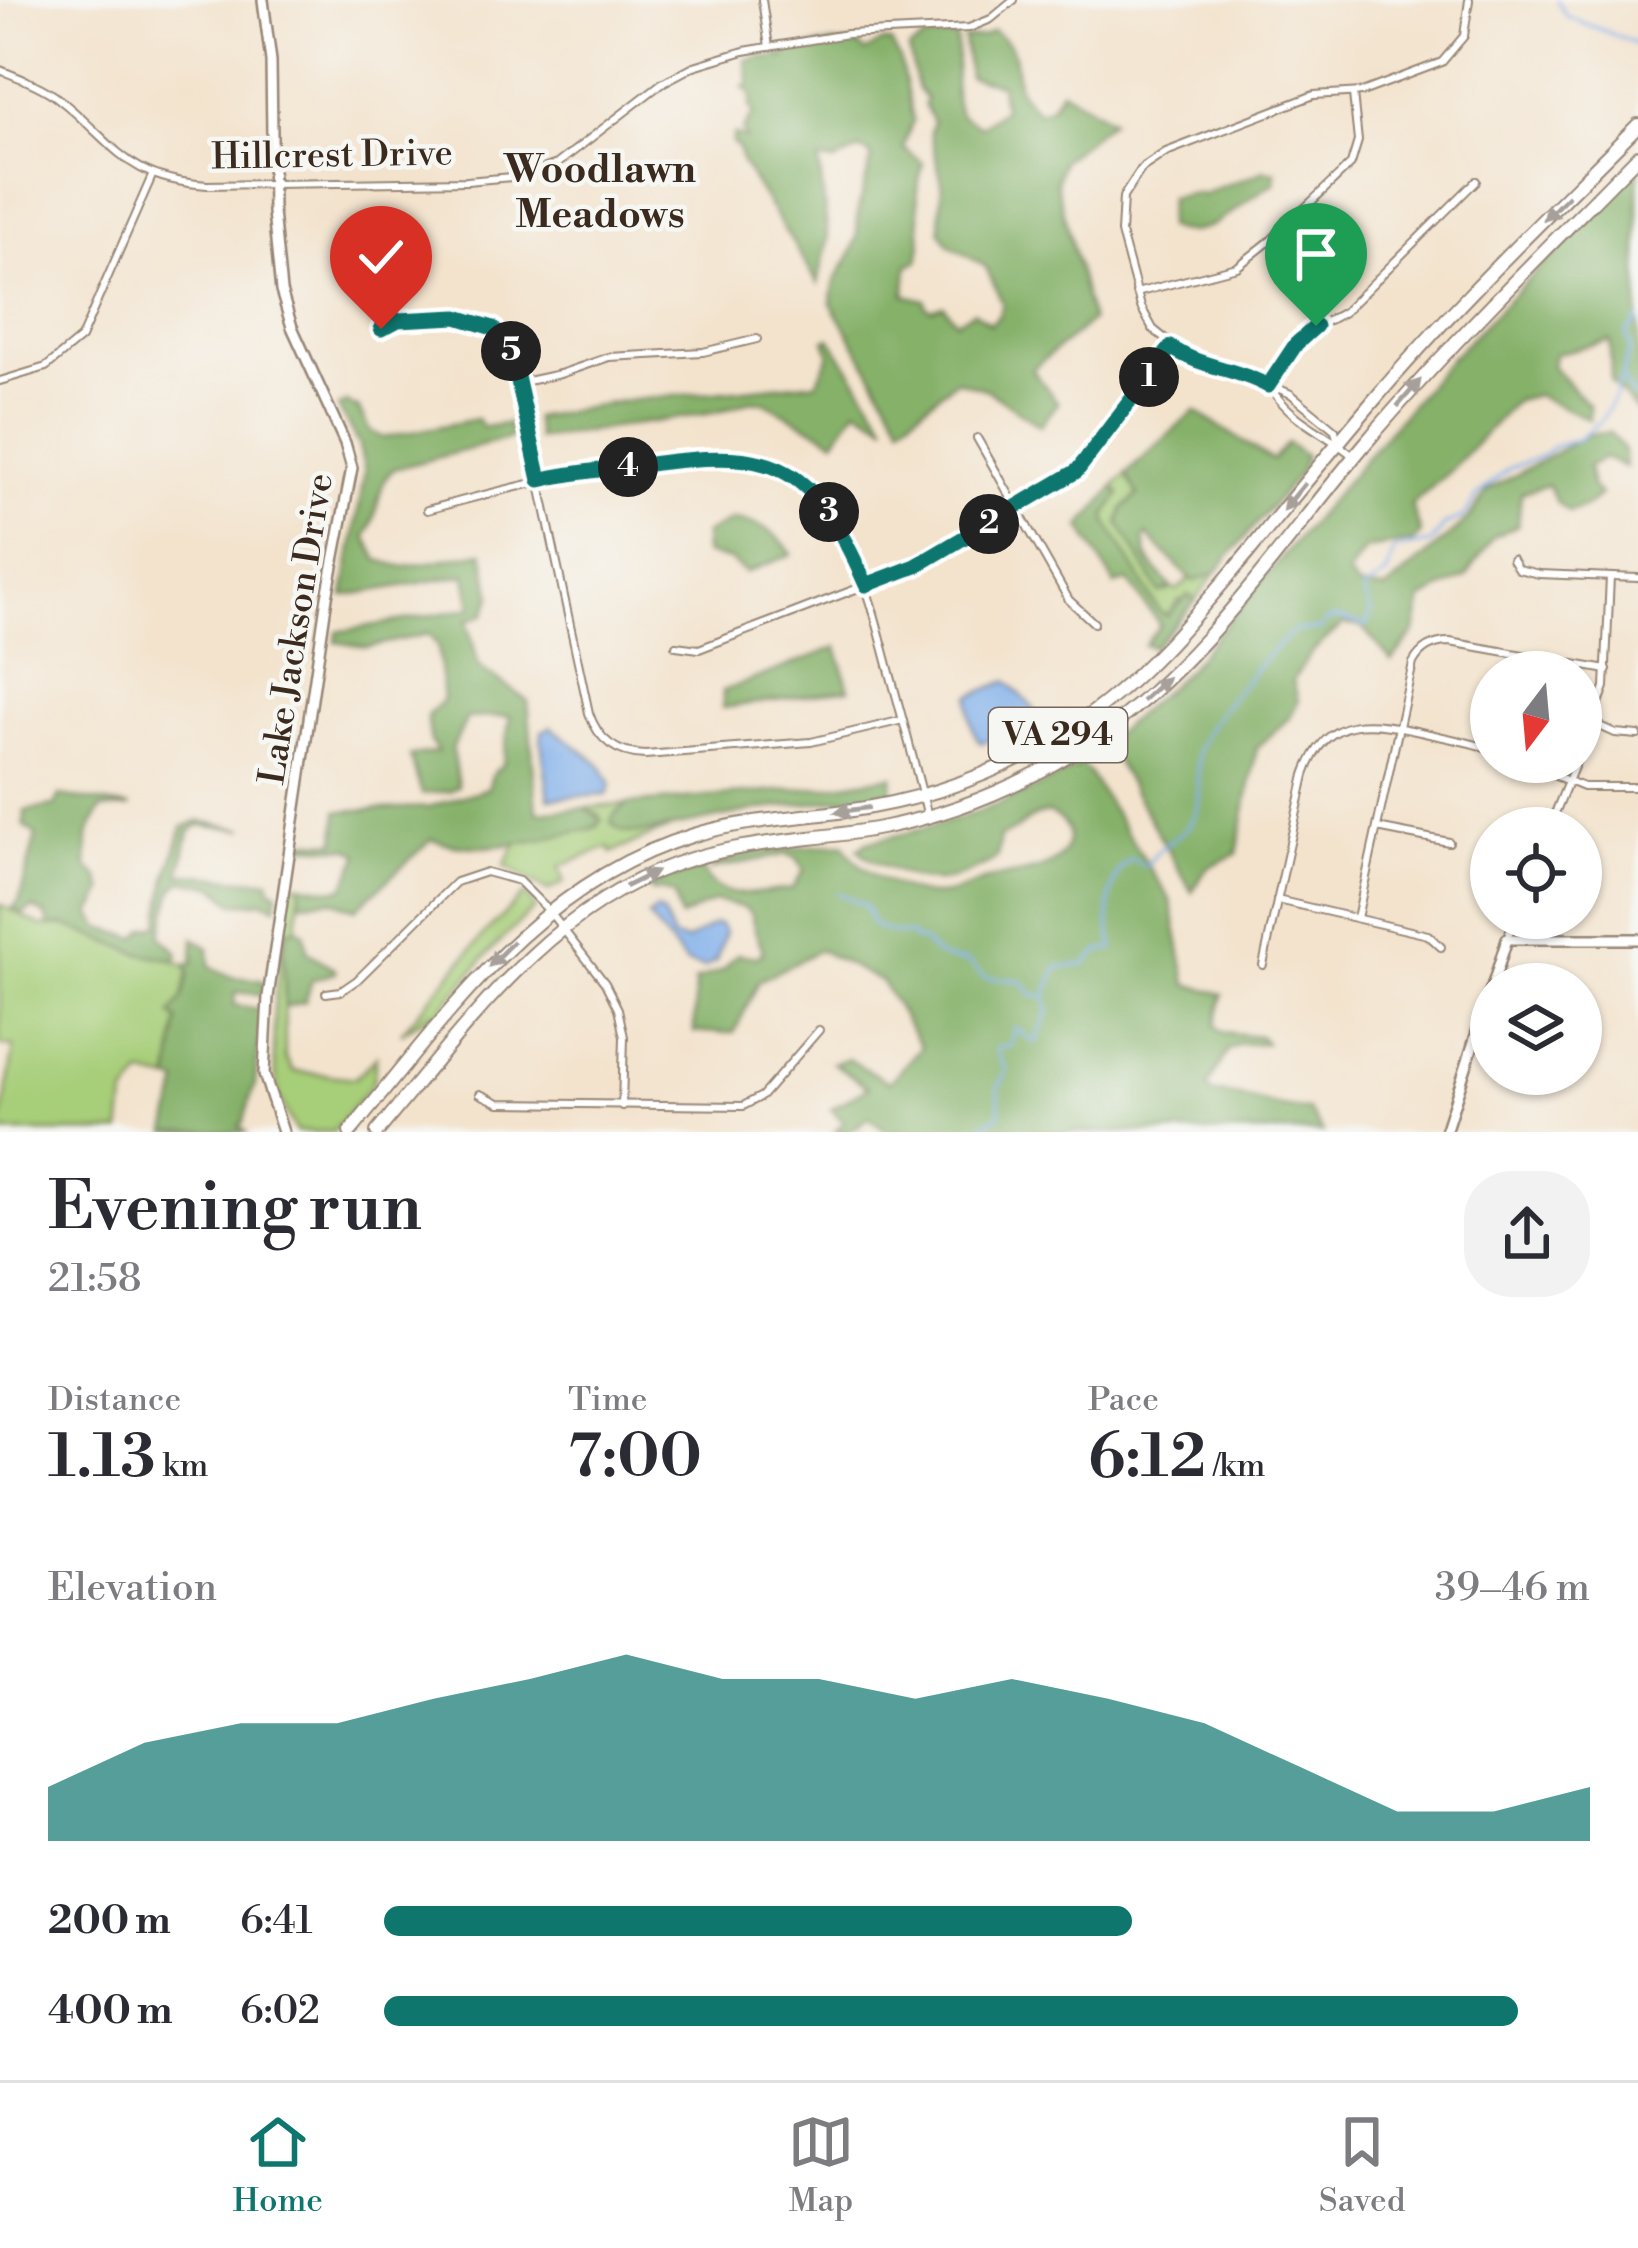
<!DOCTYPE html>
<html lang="en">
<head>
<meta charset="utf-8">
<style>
  body { margin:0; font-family:"Libre Bodoni",serif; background:#f2f2f3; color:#2b2b33; height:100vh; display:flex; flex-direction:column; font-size:45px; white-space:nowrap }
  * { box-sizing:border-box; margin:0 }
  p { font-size:39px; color:#7c7c81 }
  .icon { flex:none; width:66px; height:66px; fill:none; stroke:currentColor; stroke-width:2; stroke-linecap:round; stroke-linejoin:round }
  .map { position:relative; height:1132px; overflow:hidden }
  .sheet { display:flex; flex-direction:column; background:#fff; flex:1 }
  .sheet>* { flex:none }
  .needle { width:78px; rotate:196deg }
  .buttons { position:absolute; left:1470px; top:651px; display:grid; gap:24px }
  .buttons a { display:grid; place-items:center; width:132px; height:132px; border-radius:50%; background:#fff; box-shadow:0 3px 9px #0004; font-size:60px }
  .pin { position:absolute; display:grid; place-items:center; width:102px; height:102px; color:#fff; margin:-123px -51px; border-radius:50% 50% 50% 0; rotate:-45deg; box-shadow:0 0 12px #0007 }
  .pin .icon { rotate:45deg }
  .km { position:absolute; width:60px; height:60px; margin:-30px; border-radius:50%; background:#222; color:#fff; font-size:33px; line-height:60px; text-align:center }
  .round { display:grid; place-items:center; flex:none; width:126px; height:126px; border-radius:48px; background:#f2f2f3 }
  .overview { display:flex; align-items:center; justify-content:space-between; height:204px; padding:0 48px }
  h1 { font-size:66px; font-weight:600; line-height:90px }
  .figures { display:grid; grid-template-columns:repeat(3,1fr); gap:18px; height:204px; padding:12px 48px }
  .figures div { display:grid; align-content:center }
  .figures b { font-size:60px; font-weight:600 }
  .figures small { font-size:33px; font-weight:400 }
  .figures p { font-size:33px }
  .chart { height:336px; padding:24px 48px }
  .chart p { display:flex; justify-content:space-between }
  .chart svg { width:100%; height:216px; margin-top:12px; fill:#0f766e; opacity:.7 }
  ul { padding:0 48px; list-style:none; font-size:39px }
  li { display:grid; grid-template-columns:192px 144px 1fr; align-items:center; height:90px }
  li i { height:30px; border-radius:15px; background:#0f766e }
  .menu { display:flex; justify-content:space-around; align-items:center; height:168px; border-top:3px solid #e1e1e2; background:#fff; font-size:33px; color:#7c7c81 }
  .menu a { display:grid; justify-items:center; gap:6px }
  .menu .selected { color:#0f766e }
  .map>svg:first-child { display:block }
</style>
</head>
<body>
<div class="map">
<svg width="1638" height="1132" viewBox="0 0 1638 1132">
  <rect width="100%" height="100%" fill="#f6f6f2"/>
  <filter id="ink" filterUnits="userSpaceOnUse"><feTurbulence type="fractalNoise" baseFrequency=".00833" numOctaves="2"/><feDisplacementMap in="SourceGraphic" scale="24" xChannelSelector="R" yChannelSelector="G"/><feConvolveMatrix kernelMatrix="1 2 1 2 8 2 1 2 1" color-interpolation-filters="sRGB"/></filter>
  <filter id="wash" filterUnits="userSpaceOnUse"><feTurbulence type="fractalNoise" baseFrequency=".004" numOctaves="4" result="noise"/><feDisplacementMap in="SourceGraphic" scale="48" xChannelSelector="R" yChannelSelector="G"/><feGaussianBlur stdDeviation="2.7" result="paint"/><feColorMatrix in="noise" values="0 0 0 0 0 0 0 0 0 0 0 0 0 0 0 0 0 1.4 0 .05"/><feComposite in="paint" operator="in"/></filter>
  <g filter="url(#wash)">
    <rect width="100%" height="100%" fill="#f3e3cd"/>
    <g fill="#a7ce79" stroke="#717c4c" stroke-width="3">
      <path d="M1126,474L1138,495L1123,509L1166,592L1172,588L1177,590L1190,579L1196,581L1216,572L1194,603L1193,598L1179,600L1167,616L1159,611L1107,522L1106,515L1120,493L1114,487Z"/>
      <path d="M628,804L615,814L643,833L670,828L611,853L609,847L559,867L565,882L548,891L505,866L516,842L591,829L598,826L600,815L586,808Z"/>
      <path d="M289,882L301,884L297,928L288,929L284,946L285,1056L293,1071L355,1078L376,1057L373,1083L333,1132H296L279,1098L274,1060V1009Z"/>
      <path d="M525,894L535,908L492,949L436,1015L433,1012L401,1033L486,932Z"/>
      <path d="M0,904L41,926L64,925L138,953L163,955L189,967L183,998L171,1014L178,1021L170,1081L143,1075L125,1097L121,1132H0L14,1047L0,1045Z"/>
    </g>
    <g fill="#85b169" stroke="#606e44" stroke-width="3">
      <path d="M993,31C1027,51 1009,74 1023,96C1027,102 1033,106 1038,112L1051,106L1061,90L1112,120L1062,160L1056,183L1091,321L1032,369L1058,403L1040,426L988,390L956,380L902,424L831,303L835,281L852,252L857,236L858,210L872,158L868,152L859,150L835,162L819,161L828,239L818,283L742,163L739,149L732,143L734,135L746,139L743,130L754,113L750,108L752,95L744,87L750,84L746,60L764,56L769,59L779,54L783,58L787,51L834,43L858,45L865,52L883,42L891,43L900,59L913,120L903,148L923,163L917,189L921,245L918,261L908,265L905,295L925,300L926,306L931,309L943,305L956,321L974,311L990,324L998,317L1003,304L986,267L949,245L940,231L942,183L930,132L933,122L924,104L926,99L917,88L909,50L928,38L956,37C961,65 948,90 960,115L981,126L1003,109L1000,84L969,77L964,39L982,37Z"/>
      <path d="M1638,168V412L1611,382L1610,340L1554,354L1552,366L1589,406V419L1536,395L1516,400L1450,471L1411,505L1421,533L1413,542L1365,549L1348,575L1358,587L1386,590L1468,520L1487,491L1589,434L1610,433L1624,451L1625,467L1604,458L1588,466L1592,486L1600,495L1587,506L1569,512L1557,503L1548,485L1521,493L1518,525L1493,537L1466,577L1422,599L1415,632L1392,661L1362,627L1343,624L1312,652L1293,680L1298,701L1290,717L1257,747L1237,854L1207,868L1192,892L1105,742L1186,671L1446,363Z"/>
      <path d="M1264,170L1276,172L1275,183C1243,198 1206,248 1166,227L1169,198L1195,193L1203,195C1222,183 1244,182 1264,170Z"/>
      <path d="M830,338L887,425L857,408L835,440L764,402L751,400L719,412L538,439L534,418L623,401L817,382L830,355L825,340Z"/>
      <path d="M346,403L359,409L369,430L383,438L477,419L482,427L508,424L511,438L394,469C375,484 380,516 366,536L378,560L404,567L483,552L492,596L484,615L467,620L479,667L528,701L537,812L586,808L602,820L591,829C540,838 482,858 432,839L356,909L332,900L300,902L301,884L333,890L344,887L360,854L349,848L300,846L301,841L336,842L338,811L429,807L488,788L493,773L503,764L510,716L467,718L452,749L458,786L450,791L422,794L410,756L438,752L431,743L427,716L443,700L438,646L428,634L367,647L336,642L337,632L472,608L466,575L344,596L365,471L359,446L338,407Z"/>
      <path d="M1195,411L1272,460L1287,443L1305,456L1299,473L1216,572L1196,581L1190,579L1147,535L1144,539L1147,559L1172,588L1160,593L1119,523L1123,509L1138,495L1126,474Z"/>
      <path d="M1114,487L1120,494L1106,514L1107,522L1159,611L1167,616L1188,595L1193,598L1194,603L1154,647L1144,645L1160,625L1128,581L1115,585L1081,527Z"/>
      <path d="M732,520C757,522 778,532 792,554L745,573L730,560L705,554L704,534Z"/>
      <path d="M837,647L849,689L723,708V691Z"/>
      <path d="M1082,763L1171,901L1187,984L1223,994L1216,1025L1221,1032L1259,1036L1265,1043L1239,1044L1228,1050L1207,1087L1212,1093C1245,1093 1274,1110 1308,1110L1323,1132H888L869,1117L850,1132H835L844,1122L831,1109L868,1087L833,1063L848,1059L889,1082L921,1047L882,982L819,950L759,981L734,1033L694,1032L695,981L723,970L737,954L757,957L763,952C760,939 752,929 752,916L745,908L715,901L680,918L674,895L662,890L652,891L648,885L702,868C717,906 760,892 792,889L804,870L797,858L787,854L712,869C733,847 812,847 844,844C856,873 915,901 947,894C962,891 975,883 990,879C1015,873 1062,874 1068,840C1070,825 1060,819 1048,813C1026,815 1020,832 1000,837L997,857L992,862C950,881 935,890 891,869C878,863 867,859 858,849L867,842C944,826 1014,804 1082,763Z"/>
      <path d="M893,776L891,793L763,809L643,833C630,833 619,834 611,822L615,814L628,804L825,787Z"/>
      <path d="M60,796L131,807L101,809L88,835L87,867L100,879L104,891L91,914L101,928L137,938L146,928L159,925L167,878L183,827L200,821L245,829L199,825L189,832L180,874C212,875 239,881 269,880L271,889L278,892L276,906L263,901L234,904L215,886L182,881L173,889L161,936L179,953L177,960L138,953L64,925L50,926L46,915L33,908L22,914L13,908L19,902L36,835L24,826L25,811L55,806Z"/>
      <path d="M297,928L304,932L308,952L335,969V973L312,980L305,1002L285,1007L284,946L288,929Z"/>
      <path d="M194,938L209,948L210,966L232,977L260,980L266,985L265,995L236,992L234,1005L263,1010L255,1084L243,1123L239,1125L246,1132H167L179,1083L170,1081L178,1021L171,1014L183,997L189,972L185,964H193Z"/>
    </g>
    <g fill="#7faeea" stroke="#5d6c84" stroke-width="3">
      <path d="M1007,681L1033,707L1036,719L981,743C971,733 968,710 970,696Z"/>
      <path d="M551,727L599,763L611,784L607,795L549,798L541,741L542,731Z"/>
      <path d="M657,910L663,914L673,938L687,941L714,924L720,925L725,932L716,961L704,968L686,963L648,917Z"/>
    </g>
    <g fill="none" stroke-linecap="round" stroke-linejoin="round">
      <g stroke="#7faeea" stroke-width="3">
        <path d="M1557,0L1566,16L1638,44"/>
        <path d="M1622,376L1630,394L1638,397"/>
        <path d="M838,893L864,905C868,910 869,915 871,921C877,931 900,935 911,934L915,940L925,942C936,960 949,960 968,962L984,977L1022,981L1032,994L1041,996"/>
        <path d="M979,1132L981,1126L1000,1114L998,1087C1015,1063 999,1067 997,1048L1011,1046L1015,1028L1035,1043L1049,1011L1045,996L1058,967L1084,965L1099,951L1114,949C1106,922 1105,878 1131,859L1147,866C1160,841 1182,842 1195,815C1204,796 1195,773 1198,752C1202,726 1274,645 1295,630H1321L1326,621L1337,618L1366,626L1371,612L1363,590L1387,575L1394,549L1431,543L1445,525L1464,517L1477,496L1508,469L1541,456L1553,447L1579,439L1601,420L1615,397L1630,349C1623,325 1627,337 1638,320"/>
      </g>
    </g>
  </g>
  <g filter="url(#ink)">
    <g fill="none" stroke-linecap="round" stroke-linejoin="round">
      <defs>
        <g id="street">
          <path d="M762,0L769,47"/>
          <path d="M0,70C20,78 42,86 59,99C117,145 124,179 207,185L467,181L523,176L557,164L662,83L694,66L744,51L847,34L969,28L991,19L1014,0"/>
          <path d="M1136,293L1237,267L1271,240L1351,164L1358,141L1353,94"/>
          <path d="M381,329C423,307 488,310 512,354L589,713C598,740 616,754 645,755L811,742L903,720"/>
          <path d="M0,381L46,367L81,338L152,176"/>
          <path d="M518,383L560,374L609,357L703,352L757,339"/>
          <path d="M1268,386L1305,333L1344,312L1476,181"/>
          <path d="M1271,389C1296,425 1325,431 1354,457"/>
          <path d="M977,438L1069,600L1094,623"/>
          <path d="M1337,439L1335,430L1291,394L1249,376L1189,358L1153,329L1141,307L1121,233L1123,197L1142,168L1166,152L1314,95L1362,92L1442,62L1464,36L1469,0"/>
          <path d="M427,510C509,488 709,432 784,470C854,506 874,616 893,684C905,728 917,772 928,817"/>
          <path d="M1512,559L1518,569L1539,574L1638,578"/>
          <path d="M676,646L699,649L916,566L1053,488L1088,459L1171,347"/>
          <path d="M1593,723L1615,733L1638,735"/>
          <path d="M1581,751L1605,687L1610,577"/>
          <path d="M1522,762L1583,787H1638"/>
          <path d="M1377,828L1449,842"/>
          <path d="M1549,828L1576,762"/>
          <path d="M1277,900L1428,935L1441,947"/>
          <path d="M1357,918L1413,663C1421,648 1434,642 1450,642L1607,670"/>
          <path d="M1507,939L1514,918"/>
          <path d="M1263,965L1305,775C1327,711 1371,721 1425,733C1447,738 1469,742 1491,749"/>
          <path d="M326,993L341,991L357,980L456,882L486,872L519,881L549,911L605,983L618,1009L624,1037L622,1106"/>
          <path d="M480,1094L499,1103L743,1106L762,1096L819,1030"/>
        </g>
        <g id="secondary">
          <path d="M263,0L271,61L273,212L281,291L292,327L345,443L352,468L327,597L268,997L264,1074L283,1132"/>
          <path d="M1493,984L1507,939H1638"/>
          <path d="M1445,1132L1491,989"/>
        </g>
        <g id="highway">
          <path d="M350,1132C448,1014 539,881 694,835C744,820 795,818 846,811C928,800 1005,771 1074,726C1143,680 1194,617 1247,554C1289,502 1331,451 1374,400C1456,303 1549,215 1638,125"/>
          <path d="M377,1132C464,1029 545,911 676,864C743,840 811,841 881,828C958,813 1031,782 1096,737C1205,662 1280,545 1364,445C1450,343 1545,251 1638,156"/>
        </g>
      </defs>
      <use href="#street" stroke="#978676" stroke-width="10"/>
      <use href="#secondary" stroke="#978676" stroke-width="14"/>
      <use href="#highway" stroke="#978676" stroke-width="16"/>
      <use href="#street" stroke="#fff" stroke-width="6"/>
      <use href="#secondary" stroke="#fff" stroke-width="9"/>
      <use href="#highway" stroke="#fff" stroke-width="12"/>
    </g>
    <defs><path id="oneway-solid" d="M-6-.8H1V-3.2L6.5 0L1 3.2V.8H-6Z" transform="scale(3)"/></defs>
    <g fill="#a79f9a">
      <use href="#oneway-solid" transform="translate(1556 208) rotate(135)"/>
      <use href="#oneway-solid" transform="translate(1409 393) rotate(-49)"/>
      <use href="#oneway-solid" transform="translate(1294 497) rotate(129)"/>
      <use href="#oneway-solid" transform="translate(1155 689) rotate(-43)"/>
      <use href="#oneway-solid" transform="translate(852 810) rotate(172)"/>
      <use href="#oneway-solid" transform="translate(641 879) rotate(-26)"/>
      <use href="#oneway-solid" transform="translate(501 954) rotate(134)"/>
    </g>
  </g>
  <g fill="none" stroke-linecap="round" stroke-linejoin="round" filter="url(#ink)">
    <defs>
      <path id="route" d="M381,329L398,320L457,317L493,328L512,354L540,480C576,471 614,469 650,464C780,446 813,466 866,585L916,566L1077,471L1171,347C1200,368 1237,368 1268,386L1296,344L1316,326"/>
    </defs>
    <use href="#route" stroke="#fff" stroke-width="24"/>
    <use href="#route" stroke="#0f766e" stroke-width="15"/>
  </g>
  <g text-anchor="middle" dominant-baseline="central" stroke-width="9" stroke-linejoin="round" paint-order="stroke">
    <rect fill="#f6f6f2" stroke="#73675e" stroke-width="3" x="989" y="708" width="138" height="54" rx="9"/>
    <g font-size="33" font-weight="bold" fill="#3b2a1e">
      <text x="1058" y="735">VA 294</text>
    </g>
    <g font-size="36" fill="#3b2a1e" stroke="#f6f6f2">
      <text transform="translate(332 156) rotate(-1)">Hillcrest Drive</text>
      <text transform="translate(297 629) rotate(-81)">Lake Jackson Drive</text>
    </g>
    <g font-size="39" font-weight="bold" fill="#3b2a1e" stroke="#f6f6f2">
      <text x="600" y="170">Woodlawn<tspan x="600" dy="45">Meadows</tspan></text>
    </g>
  </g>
</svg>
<div class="buttons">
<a><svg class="needle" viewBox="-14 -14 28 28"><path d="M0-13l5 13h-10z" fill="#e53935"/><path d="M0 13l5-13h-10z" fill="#7c7c81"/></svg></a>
<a><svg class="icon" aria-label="locate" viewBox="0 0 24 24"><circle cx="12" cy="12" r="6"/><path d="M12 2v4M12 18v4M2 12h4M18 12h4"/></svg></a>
<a><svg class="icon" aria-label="layers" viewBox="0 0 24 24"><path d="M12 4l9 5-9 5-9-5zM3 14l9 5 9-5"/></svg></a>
</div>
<div class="pin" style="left:1316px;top:326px;background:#1e9e55"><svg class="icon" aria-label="arrive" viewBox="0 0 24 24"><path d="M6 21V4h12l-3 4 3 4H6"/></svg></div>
<div class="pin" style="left:381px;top:329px;background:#d93025"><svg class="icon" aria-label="check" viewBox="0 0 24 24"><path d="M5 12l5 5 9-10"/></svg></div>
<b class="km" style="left:1149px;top:377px">1</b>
<b class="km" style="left:989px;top:524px">2</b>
<b class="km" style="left:829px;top:512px">3</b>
<b class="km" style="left:628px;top:467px">4</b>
<b class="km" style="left:511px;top:351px">5</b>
</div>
<section class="sheet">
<div class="overview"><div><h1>Evening run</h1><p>21:58</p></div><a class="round"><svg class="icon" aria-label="share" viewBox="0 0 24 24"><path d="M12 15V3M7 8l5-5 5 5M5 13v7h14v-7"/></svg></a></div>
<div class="figures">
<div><p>Distance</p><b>1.13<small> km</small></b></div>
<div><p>Time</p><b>7:00</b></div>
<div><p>Pace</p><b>6:12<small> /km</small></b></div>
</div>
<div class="chart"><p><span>Elevation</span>39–46 m</p>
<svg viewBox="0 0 160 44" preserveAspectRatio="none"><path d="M0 44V33L10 24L20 20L30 20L40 15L50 11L60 6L70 11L80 11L90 15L100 11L110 15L120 20L130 29L140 38L150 38L160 33V44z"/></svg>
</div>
<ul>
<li><b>200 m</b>6:41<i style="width:62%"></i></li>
<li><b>400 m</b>6:02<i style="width:94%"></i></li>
</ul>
</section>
<nav class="menu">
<a class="selected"><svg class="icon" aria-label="home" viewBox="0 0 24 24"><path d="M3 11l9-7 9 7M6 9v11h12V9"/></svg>Home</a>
<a><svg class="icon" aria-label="map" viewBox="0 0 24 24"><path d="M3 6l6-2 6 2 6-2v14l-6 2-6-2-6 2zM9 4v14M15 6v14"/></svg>Map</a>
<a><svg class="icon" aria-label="saved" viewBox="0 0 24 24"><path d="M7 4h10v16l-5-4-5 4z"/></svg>Saved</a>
</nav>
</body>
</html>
